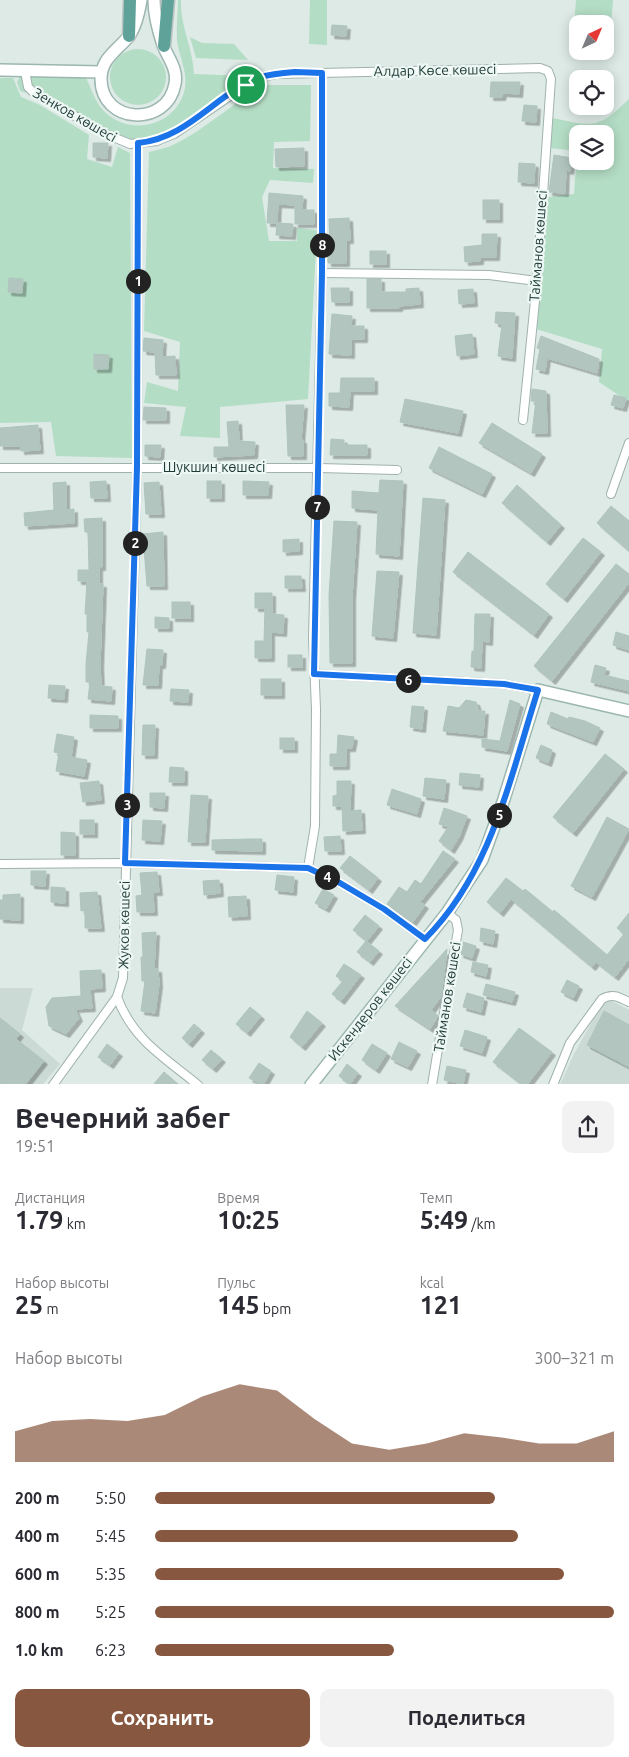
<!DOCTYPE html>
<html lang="ru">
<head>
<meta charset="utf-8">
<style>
  body { margin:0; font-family:Ubuntu,sans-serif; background:#f2f2f3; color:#2b2b33; height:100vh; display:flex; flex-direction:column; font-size:19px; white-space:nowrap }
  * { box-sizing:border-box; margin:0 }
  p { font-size:16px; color:#7c7c81 }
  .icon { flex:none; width:28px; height:28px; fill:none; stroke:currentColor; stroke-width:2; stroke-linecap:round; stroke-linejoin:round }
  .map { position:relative; height:1084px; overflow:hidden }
  .sheet { display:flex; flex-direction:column; background:#fff; flex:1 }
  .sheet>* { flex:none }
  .needle { width:32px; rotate:44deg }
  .tools { position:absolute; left:569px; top:15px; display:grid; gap:10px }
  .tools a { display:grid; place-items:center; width:45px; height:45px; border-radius:10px; background:#fff; box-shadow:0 2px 12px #0003; font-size:25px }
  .pin { position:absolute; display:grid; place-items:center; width:42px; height:42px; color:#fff; margin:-21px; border:2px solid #fff; border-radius:50%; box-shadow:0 1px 5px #0007 }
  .km { position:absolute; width:25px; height:25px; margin:-12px; border-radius:50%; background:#222; color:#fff; font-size:14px; line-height:25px; text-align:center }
  .round { display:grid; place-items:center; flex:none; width:52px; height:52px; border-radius:10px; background:#f2f2f3 }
  .summary { display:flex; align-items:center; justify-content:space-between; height:85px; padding:0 15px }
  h1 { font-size:28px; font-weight:700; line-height:38px }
  .figures { display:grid; grid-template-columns:repeat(3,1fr); gap:8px; height:85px; padding:5px 15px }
  .figures div { display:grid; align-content:center }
  .figures b { font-size:25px; font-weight:700 }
  .figures small { font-size:14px; font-weight:400 }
  .figures p { font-size:14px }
  .chart { height:140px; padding:10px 15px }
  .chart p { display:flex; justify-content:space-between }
  .chart svg { width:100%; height:90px; margin-top:5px; fill:#87583f; opacity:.7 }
  .primary-button { display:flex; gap:10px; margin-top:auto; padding:10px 15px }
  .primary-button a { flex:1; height:58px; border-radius:10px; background:#87583f; color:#fff; font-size:20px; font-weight:700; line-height:58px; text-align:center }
  .primary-button a+a { background:#f2f2f3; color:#2b2b33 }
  ul { padding:0 15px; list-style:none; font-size:16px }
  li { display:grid; grid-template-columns:80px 60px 1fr; align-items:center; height:38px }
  li i { height:12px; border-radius:6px; background:#87583f }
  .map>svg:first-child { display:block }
</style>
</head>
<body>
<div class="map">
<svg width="629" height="1085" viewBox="0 0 629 1085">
  <defs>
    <filter id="shadow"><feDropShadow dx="3.5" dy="3.5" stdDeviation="0" flood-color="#0004"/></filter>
  </defs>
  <rect width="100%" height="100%" fill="#ddeae6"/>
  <g fill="#cbdad5">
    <path d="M0,988H33L22,1030L60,1064L43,1084L0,1085Z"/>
    <path d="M608,999L629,1010V1084L560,1085L574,1054L602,1004Z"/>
  </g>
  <g fill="#b4ddc5" fill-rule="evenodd">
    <path d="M178,0H181C180,26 193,48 194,74L247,76L179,126L151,140L126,139L96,126L42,97L20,91L17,82L21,74L86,78C92,90 96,105 107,114C134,137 178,124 185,88C188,71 178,55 177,39C176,26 178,13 178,0Z"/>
    <path d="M310,0H327V45L309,44Z"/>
    <path d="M576,0H613L610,42H605V24H578L577,40L573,39Z"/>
    <path d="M190,37L202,43L234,44L248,60L196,58Z"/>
    <circle cx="138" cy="77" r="28"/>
    <path d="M0,78H13L21,97L40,105L89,135L87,159L112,167L118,147L130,153L132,458L56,456L51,422L0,423Z"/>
    <path d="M267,85H311L310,141L274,142L273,168L314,169L313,183L270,180L262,197L269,241H297V228L317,230L308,399L220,407V438L180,436L186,407L144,403L147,382L178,391L180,342L144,331L149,152C157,150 167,148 175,144C208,128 234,101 267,85Z"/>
    <path d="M629,99V402L599,382L602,349L536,329L541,198L574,194L577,151L549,148L553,118C594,127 598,129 629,99ZM578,134H605V161H578Z"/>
  </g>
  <g fill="#b2c5bf" stroke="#afc4be" filter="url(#shadow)">
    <path d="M332,25L347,26L346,36L331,35Z"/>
    <path d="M491,82H520L519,94L503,93L502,97H490Z"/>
    <path d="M524,105L537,106L536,122L522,121Z"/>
    <path d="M93,143H108L107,158L93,157Z"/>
    <path d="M304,148V166L276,167L275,149Z"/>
    <path d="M554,155L572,158L570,171L566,170L565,193L549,192Z"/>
    <path d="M519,163L535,164L534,183L518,182Z"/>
    <path d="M269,193L303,196L302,210H314V224H295V205L278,204L277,223H267Z"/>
    <rect x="483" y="200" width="16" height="19"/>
    <path d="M349,218L350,240H346V263H328V243H330L329,219Z"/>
    <path d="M277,223L293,224L292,236L276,235Z"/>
    <path d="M482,234H497L496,257H480V261L465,262L464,247L482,245Z"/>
    <rect x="370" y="251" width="16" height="13"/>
    <path d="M9,278L23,279L22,293L8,292Z"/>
    <path d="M367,279H381V292H406V289L419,288L420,304L399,306V308H367Z"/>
    <path d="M331,288H349V302H332Z"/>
    <path d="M473,289L474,303L459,304L458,290Z"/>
    <path d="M496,312L515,313L512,358L498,356L502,324L495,323Z"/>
    <path d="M332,314L352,316L351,326H364V339H351V355L329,354Z"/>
    <path d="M472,334L474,354L457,356L455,336Z"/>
    <path d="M541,336L599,359L597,373L547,358L545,371L536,369L540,349L537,348Z"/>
    <path d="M144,338L163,340L162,357L175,356L176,375H156L155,352L143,351Z"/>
    <path d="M94,354L109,355L108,369H94Z"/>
    <path d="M341,378H374V391H350L349,407L329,406V393H340Z"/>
    <path d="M532,389L546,391L547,433H532L536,401H531Z"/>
    <path d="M614,395L626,398L623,408L611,405Z"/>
    <path d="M405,399L463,411L458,433L400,422Z"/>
    <path d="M286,405H304L301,440H303V456H288Z"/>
    <path d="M144,407L166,408V420H143Z"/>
    <path d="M238,421L239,441L255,442L254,455L214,457V447H229L227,422Z"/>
    <path d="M492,423L542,454L531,473L479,443Z"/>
    <path d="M38,425L40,450L21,451V446H0V428Z"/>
    <path d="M331,439L344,440V445H367V455H330Z"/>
    <path d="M145,445H161L160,457L145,456Z"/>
    <path d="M439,447L492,474L482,494L429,468Z"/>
    <path d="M380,480L403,481L399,556L376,554L378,510L352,508V491L379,493Z"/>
    <path d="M106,481L107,498H91L90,482Z"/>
    <rect x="207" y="481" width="14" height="17"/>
    <path d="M243,481L269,482L268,495H243Z"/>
    <path d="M66,482V510L74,509V523L25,526L24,513L54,510L53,483Z"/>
    <path d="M159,482L161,514H146L144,483Z"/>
    <path d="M517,485L561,525L547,542L502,503Z"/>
    <path d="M423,498L445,500L436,635L413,633Z"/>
    <path d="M611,506L629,521V551L597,523Z"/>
    <path d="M102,518V567H99V584H103L100,665L101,686L112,687L111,701L88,699L90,682H86V664L89,632H87V614H85L87,581H78V570H89L88,532H85L84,519Z"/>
    <path d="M334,521L357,522L352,597V663H330L329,595Z"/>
    <path d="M163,532L164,586H147L143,534Z"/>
    <path d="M583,538L601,552L564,599L546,584Z"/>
    <path d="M299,539V551L283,552V540Z"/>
    <path d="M468,552L549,614L534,635L453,572Z"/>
    <path d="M616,564L629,574V583L552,681L534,666Z"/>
    <path d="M377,571L399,572L393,638L372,636Z"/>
    <path d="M285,576H301L302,588H285Z"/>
    <path d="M255,593H272V614L284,615L283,633L271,632V658H255V641H264L265,608H255Z"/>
    <rect x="172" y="602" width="18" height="16"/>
    <path d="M475,614H490L489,642L482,641L481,668L471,667L472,651L474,652Z"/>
    <path d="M155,617L169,618V628H155Z"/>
    <path d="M616,632L629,636V650L613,645Z"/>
    <path d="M147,649L163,650L162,665H159L158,685H143Z"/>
    <rect x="288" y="655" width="14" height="12"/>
    <path d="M595,665L606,668L604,675L629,681V691L591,682Z"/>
    <rect x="261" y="679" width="20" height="16"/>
    <path d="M49,685L65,686L64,699L48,698Z"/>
    <path d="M171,689L189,690L188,702L170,701Z"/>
    <path d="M466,700L476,702L479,711H485L483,735L443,731L448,706L459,708Z"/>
    <path d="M510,700L520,704L507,751L482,747V739L500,741Z"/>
    <path d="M412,706L424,707L422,729L410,727Z"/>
    <path d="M551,712L568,719L569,717L585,721L600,728L593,742L547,724Z"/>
    <path d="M90,715L118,716V728H90Z"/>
    <path d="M143,725H155L154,755H142Z"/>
    <path d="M57,734L74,737L71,757L87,760L84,776L56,771L59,753L54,752Z"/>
    <path d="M338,735L354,737L352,748H346V766H330V754H337Z"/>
    <rect x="280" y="738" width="14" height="11"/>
    <path d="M541,745L552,750L548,763L536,758Z"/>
    <path d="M605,754L624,769L573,833L553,817Z"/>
    <path d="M170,767L184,768V782H169Z"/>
    <path d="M460,773L480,775L479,787L459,785Z"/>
    <path d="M425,778L446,780L444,799L423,796Z"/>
    <path d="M99,781L101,800L83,802L80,783Z"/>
    <path d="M337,781H351L350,811L361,810L362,830L343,831L342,806H333V796L337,795Z"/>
    <path d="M392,789L421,799L417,814L387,805Z"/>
    <path d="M150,793H165L164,808L150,807Z"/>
    <path d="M191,795L208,796L205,842H188Z"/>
    <path d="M444,808L467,816L459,837L451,850L439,841L448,827L439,824Z"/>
    <path d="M607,817L629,829L592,897L571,886Z"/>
    <rect x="80" y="820" width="14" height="14"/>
    <path d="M143,820L162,821L160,841L142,840Z"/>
    <path d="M61,832L75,833V855H61Z"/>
    <path d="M340,836L341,851H325L324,837Z"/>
    <path d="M250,839H262V851L212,850V840Z"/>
    <path d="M443,851L455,859L420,902L425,905L413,922L387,904L399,887L407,892L415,880L421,884Z"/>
    <path d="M350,856L378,878L369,890L340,868Z"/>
    <path d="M31,871H46L45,886L31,885Z"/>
    <path d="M157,872L159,892H153L154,912H137L136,896L142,895L140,873Z"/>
    <path d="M277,875L294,877L293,892L275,890Z"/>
    <path d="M506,878L523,891L525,889L553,912L554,910L607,955L624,934L617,928L629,913V959L615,977L596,962L592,967L511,899L500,913L487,902Z"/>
    <path d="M219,880L220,893L204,895L203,881Z"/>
    <path d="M51,887L65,888V903L51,902Z"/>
    <path d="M323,889L334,895L326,909L315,903Z"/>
    <path d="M97,892L101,928H85V910L81,911L80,893Z"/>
    <path d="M20,894V920L0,919V900H3V895Z"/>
    <path d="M246,896L247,916L229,917L228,897Z"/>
    <path d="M365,915L379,926L367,941L353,930Z"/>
    <path d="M481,928L495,931L493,944L480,941Z"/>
    <path d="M156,932L154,969H158L159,984L155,1013L141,1011L145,981H142L141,957H143L142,933Z"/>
    <path d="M366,941L379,951L370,962L357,952Z"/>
    <path d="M463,942L476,946L472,958L460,954Z"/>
    <path d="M447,949L441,997L431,1010L438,1016L430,1029L395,1006Z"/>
    <path d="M473,962L488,965L486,976L471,972Z"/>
    <path d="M344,964L361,975L341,1001L332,994L343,981L336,976Z"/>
    <path d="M101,970L102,988L90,989L92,1008L75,1009L79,1018L66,1034L49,1026L46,1007L52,998L81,996L80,971Z"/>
    <path d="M567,980L579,986L573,998L561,992Z"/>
    <path d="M486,984L515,992L512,1002L483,995Z"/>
    <path d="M467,993L484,998L481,1012L463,1007Z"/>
    <path d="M250,1007L261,1016L247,1033L236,1024Z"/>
    <path d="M307,1011L322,1023L302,1047L290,1037Z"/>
    <path d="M604,1011L629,1025V1067L587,1045Z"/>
    <path d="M0,1018L20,1034L16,1039L44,1061L25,1085H0Z"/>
    <path d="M194,1024L201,1030L189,1044L182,1038Z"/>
    <path d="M519,1028L552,1052L527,1085H523L493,1062Z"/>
    <path d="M465,1030L487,1037L482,1053L460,1046Z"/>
    <path d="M399,1042L417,1051L408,1067L391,1059Z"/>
    <path d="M107,1044L119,1053L110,1065L98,1057Z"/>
    <path d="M372,1044L387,1053L376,1070L362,1060Z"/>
    <path d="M211,1050L222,1059L213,1069L202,1060Z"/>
    <path d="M259,1063L271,1071L263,1085L249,1078Z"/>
    <path d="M347,1064L358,1073L350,1084L339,1076Z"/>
    <path d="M447,1066L466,1070L463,1084L444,1080Z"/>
    <path d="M164,1072L179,1085H153Z"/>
  </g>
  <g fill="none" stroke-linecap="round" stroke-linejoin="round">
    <defs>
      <g id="street">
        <path d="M25,71L28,87L33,92L106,134L130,144L157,141L174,134L246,85L261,77L276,74L540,68L548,71L551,79L537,281L523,420"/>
        <path d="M322,273L489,275L537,281"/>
        <path d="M0,468H319L397,470"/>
        <path d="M611,494L629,443"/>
        <path d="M314,674L504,684L538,690"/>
        <path d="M0,864L125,863L308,868L340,883L384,909L425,939"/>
        <path d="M308,868L315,826L316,709L313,638L322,273V73"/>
        <path d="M117,997C133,1040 164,1057 198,1085"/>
        <path d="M53,1085L117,997L123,978L137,467L138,143"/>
        <path d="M432,1085L458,930L456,920L447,913"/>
        <path d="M553,1085L570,1043L602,999C612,993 619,997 629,1002"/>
      </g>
      <g id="secondary">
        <path d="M141,0C139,12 136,26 129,36C118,50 101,58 101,79C101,124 167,128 175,84C178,69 168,58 163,45C158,30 154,15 154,0"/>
        <path d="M0,70L101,72"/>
        <path d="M311,1085L447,913L482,860L504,799L538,690L629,711"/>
      </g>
      <g id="primary">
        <path d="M129,36L130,0"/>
        <path d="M164,46L168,0"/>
      </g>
    </defs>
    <use href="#street" stroke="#a0b2ae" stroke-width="10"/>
    <use href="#secondary" stroke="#9cb6b0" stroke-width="14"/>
    <use href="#primary" stroke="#bcc4c3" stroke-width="15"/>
    <use href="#street" stroke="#fff" stroke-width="8"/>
    <use href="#secondary" stroke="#fff" stroke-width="11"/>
    <use href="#primary" stroke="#5fa29a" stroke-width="12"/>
  </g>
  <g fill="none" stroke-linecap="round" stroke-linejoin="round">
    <defs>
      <path id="route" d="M295,72L322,73V273L314,674L504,684L538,690C510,777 492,872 425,939L384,909L340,883L308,868L125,863L137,467L138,143C189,138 215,94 260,77C271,74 283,73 295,72Z"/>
    </defs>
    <use href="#route" stroke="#fff" stroke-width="10"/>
    <use href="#route" stroke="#1a73e8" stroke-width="6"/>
  </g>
  <g text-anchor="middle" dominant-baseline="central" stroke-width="4.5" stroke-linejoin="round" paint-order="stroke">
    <g font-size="14" fill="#1e3a36" stroke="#edf7f3">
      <text transform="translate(435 70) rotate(-1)">Алдар Көсе көшесі</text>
      <text transform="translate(75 115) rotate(30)">Зенков көшесі</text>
      <text transform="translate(538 246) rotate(-86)">Тайманов көшесі</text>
      <text x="214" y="467">Шукшин көшесі</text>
      <text transform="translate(124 925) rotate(-89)">Жуков көшесі</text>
      <text transform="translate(447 997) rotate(-81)">Тайманов көшесі</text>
      <text transform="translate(370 1009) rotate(-52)">Искендеров көшесі</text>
    </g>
  </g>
</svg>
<div class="tools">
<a><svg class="needle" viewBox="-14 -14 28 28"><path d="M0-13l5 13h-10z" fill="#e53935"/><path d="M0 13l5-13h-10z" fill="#7c7c81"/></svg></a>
<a><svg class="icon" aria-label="locate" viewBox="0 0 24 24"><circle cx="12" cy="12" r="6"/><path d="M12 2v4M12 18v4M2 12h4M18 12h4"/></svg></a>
<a><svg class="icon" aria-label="layers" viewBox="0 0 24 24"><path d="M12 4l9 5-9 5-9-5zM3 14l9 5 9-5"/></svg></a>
</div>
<div class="pin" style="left:246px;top:85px;background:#1e9e55"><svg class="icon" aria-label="arrive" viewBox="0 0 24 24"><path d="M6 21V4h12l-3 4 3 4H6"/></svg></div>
<b class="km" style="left:138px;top:281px">1</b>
<b class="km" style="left:135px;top:543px">2</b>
<b class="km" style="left:127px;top:805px">3</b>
<b class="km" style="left:327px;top:877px">4</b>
<b class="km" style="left:499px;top:815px">5</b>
<b class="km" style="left:408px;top:680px">6</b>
<b class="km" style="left:317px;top:507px">7</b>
<b class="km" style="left:322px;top:245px">8</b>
</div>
<section class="sheet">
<div class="summary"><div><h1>Вечерний забег</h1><p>19:51</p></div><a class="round"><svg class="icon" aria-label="share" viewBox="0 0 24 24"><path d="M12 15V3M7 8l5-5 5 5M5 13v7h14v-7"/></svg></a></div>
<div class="figures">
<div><p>Дистанция</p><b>1.79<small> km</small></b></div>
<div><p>Время</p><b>10:25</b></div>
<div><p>Темп</p><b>5:49<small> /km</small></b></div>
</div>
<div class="figures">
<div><p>Набор высоты</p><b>25<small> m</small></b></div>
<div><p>Пульс</p><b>145<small> bpm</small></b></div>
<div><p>kcal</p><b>121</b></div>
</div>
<div class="chart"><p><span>Набор высоты</span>300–321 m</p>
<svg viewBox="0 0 160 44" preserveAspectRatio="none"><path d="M0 44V29L10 24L20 23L30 24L40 21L50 12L60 6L70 9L80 23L90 35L100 38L110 35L120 30L130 32L140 35L150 35L160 29V44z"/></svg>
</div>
<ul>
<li><b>200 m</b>5:50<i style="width:74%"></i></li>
<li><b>400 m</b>5:45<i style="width:79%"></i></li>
<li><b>600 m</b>5:35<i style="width:89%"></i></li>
<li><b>800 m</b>5:25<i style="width:100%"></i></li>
<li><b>1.0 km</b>6:23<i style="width:52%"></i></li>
</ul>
<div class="primary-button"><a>Сохранить</a><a>Поделиться</a></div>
</section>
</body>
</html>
